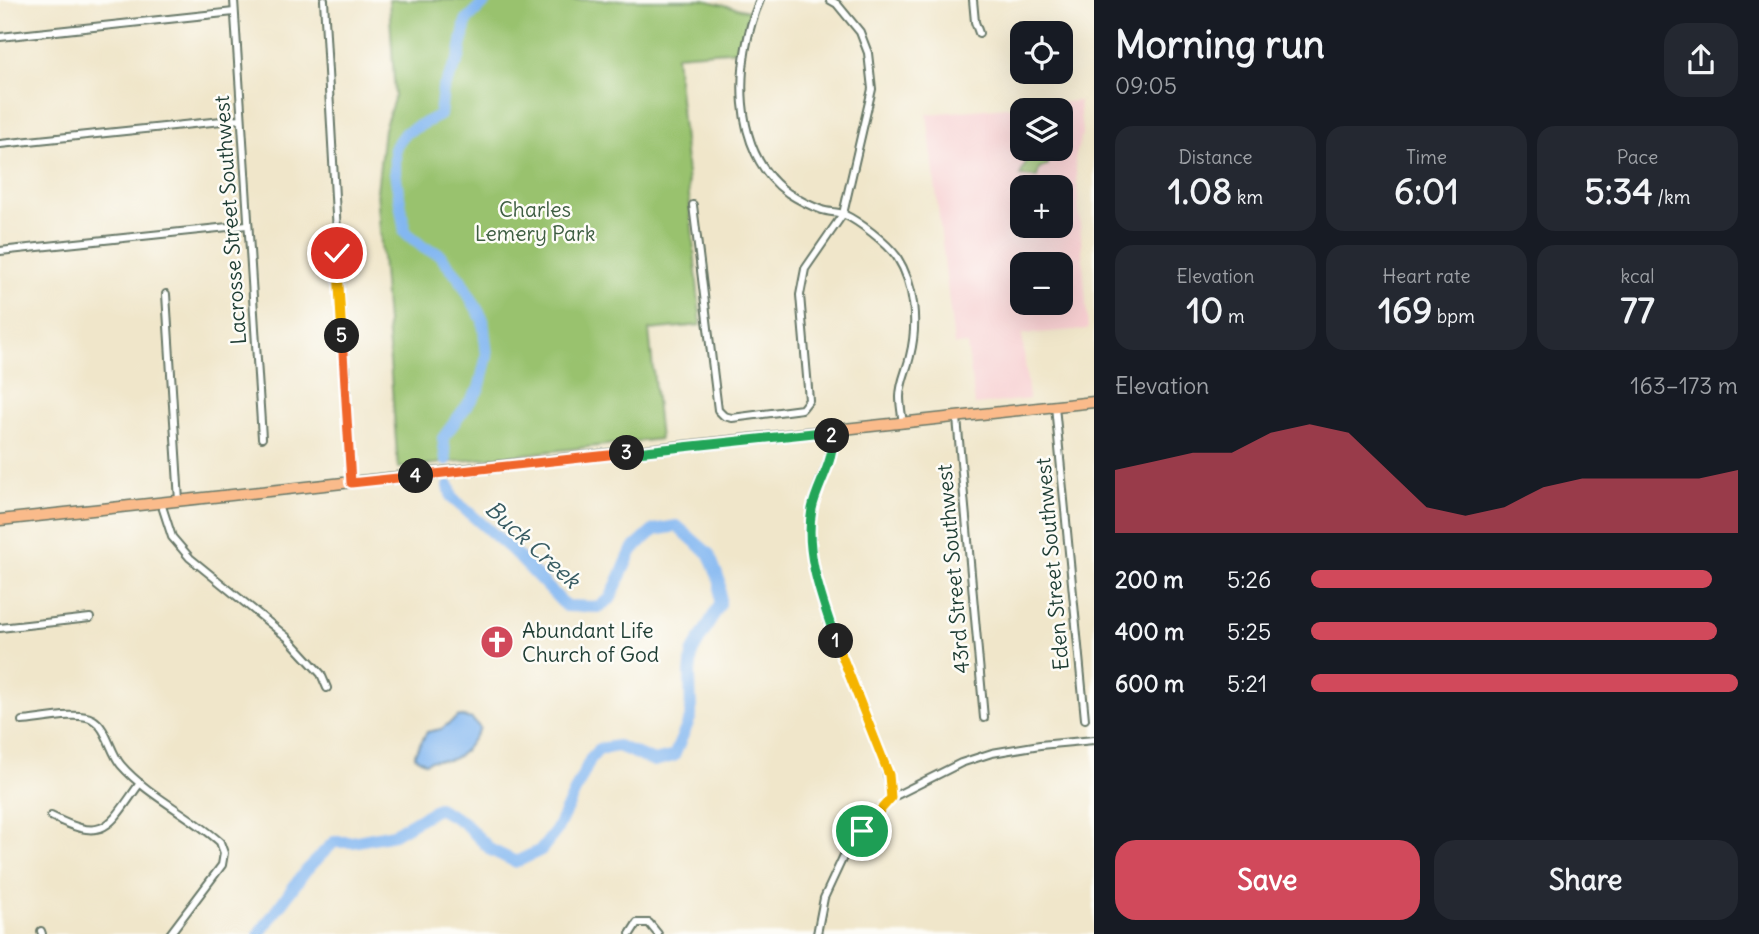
<!DOCTYPE html>
<html lang="en">
<head>
<meta charset="utf-8">
<style>
  body { margin:0; font-family:Delius,sans-serif; background:#242831; color:#f1f3f6; height:100vh; display:flex; flex-direction:column; font-size:26px; white-space:nowrap }
  * { box-sizing:border-box; margin:0 }
  p { font-size:23px; color:#9ea1a6 }
  .icon { flex:none; width:38px; height:38px; fill:none; stroke:currentColor; stroke-width:2; stroke-linecap:round; stroke-linejoin:round }
  .map { position:relative; flex:1; overflow:hidden }
  .drawer { display:flex; flex-direction:column; background:#171b24; width:665px }
  .drawer>* { flex:none }
  .tools { position:absolute; left:1010px; top:21px; display:grid; gap:14px }
  .tools a { display:grid; place-items:center; width:63px; height:63px; border-radius:14px; background:#171b24; box-shadow:0 7px 28px #0002; font-size:35px }
  .pin { position:absolute; display:grid; place-items:center; width:60px; height:60px; color:#fff; margin:-30px; border:4px solid #fff; border-radius:50%; box-shadow:0 2px 7px #0007 }
  .km { position:absolute; width:35px; height:35px; margin:-18px; border-radius:50%; background:#222; color:#fff; font-size:19px; line-height:35px; text-align:center }
  .round { display:grid; place-items:center; flex:none; width:74px; height:74px; border-radius:21px; background:#242831 }
  .headline { display:flex; align-items:center; justify-content:space-between; height:119px; padding:0 21px }
  h1 { font-size:38px; font-weight:800; line-height:52px }
  .metrics { display:grid; grid-template-columns:repeat(3,1fr); gap:10px; height:119px; padding:7px 21px }
  .metrics div { display:grid; align-content:center; border-radius:18px; background:#242831; text-align:center }
  .metrics b { font-size:35px; font-weight:800 }
  .metrics small { font-size:19px; font-weight:400 }
  .metrics p { font-size:19px }
  .chart { height:196px; padding:14px 21px }
  .chart p { display:flex; justify-content:space-between }
  .chart svg { width:100%; height:126px; margin-top:7px; fill:#d1495b; opacity:.7 }
  .button { display:flex; gap:14px; margin-top:auto; padding:14px 21px }
  .button a { flex:1; height:80px; border-radius:21px; background:#d1495b; color:#fff; font-size:28px; font-weight:800; line-height:80px; text-align:center }
  .button a+a { background:#242831; color:#f1f3f6 }
  ul { padding:0 21px; list-style:none; font-size:23px }
  li { display:grid; grid-template-columns:112px 84px 1fr; align-items:center; height:52px }
  li i { height:18px; border-radius:9px; background:#d1495b }
  main { display:flex; flex:1; min-height:0 }
  .map>svg:first-child { display:block }
</style>
</head>
<body>
<main>
<div class="map">
<svg width="1094" height="934" viewBox="0 0 1094 934">
  <rect width="100%" height="100%" fill="#fdfcf7"/>
  <filter id="ink" filterUnits="userSpaceOnUse"><feTurbulence type="fractalNoise" baseFrequency=".0143" numOctaves="2"/><feDisplacementMap in="SourceGraphic" scale="14" xChannelSelector="R" yChannelSelector="G"/><feConvolveMatrix kernelMatrix="1 2 1 2 8 2 1 2 1" color-interpolation-filters="sRGB"/></filter>
  <filter id="wash" filterUnits="userSpaceOnUse"><feTurbulence type="fractalNoise" baseFrequency=".00686" numOctaves="4" result="noise"/><feDisplacementMap in="SourceGraphic" scale="28" xChannelSelector="R" yChannelSelector="G"/><feGaussianBlur stdDeviation="1.57" result="paint"/><feColorMatrix in="noise" values="0 0 0 0 0 0 0 0 0 0 0 0 0 0 0 0 0 1.4 0 .05"/><feComposite in="paint" operator="in"/></filter>
  <g filter="url(#wash)">
    <rect width="100%" height="100%" fill="#f0e6ca"/>
    <path fill="#f7cfd1" fill-rule="evenodd" d="M1079,101L1082,134L1075,159L1088,329L1022,334L1029,399L975,405L967,344L954,345L927,114ZM1022,110H1060V149H1022ZM1022,187H1060V226H1022ZM1022,264H1060V303H1022Z"/>
    <g fill="#99c26e" stroke="#5c8051" stroke-width="2">
      <path d="M389,0H704L749,11L740,50L676,55L701,325L649,330L660,439L398,468L377,191L384,129L395,96Z"/>
      <path d="M1040,150H1047L1048,165L1039,169L1037,177L1020,176L1028,158Z"/>
    </g>
    <path fill="#83b7f1" stroke="#517a92" stroke-width="2" d="M459,716L472,719L480,728C471,742 464,757 448,760C440,761 433,758 426,763L415,757V753L427,732L441,729Z"/>
    <g fill="none" stroke-linecap="round" stroke-linejoin="round">
      <g stroke="#83b7f1" stroke-width="12">
        <path d="M446,460L443,438L479,389L487,356L483,320L460,279L438,253L424,248L405,232L395,172V147L405,133L440,115L443,89L459,58L466,21L487,0"/>
        <path d="M259,934L306,870L334,842H352L394,834L438,808L463,822L491,850L516,862L541,850L556,831L591,758L599,749L618,746L654,761L674,756L691,716L690,675L692,653L720,604V582L709,554L677,526L654,530L632,550L610,599L598,607L566,606L512,550L452,498L449,486"/>
      </g>
    </g>
  </g>
  <g filter="url(#ink)">
    <g fill="none" stroke-linecap="round" stroke-linejoin="round">
      <defs>
        <g id="minor">
          <path d="M234,0L262,438"/>
          <path d="M324,0L351,483"/>
          <path d="M760,0C735,58 730,152 788,193C797,199 811,206 822,210C828,212 836,212 843,214C859,221 887,243 897,257C915,285 918,324 910,356C907,370 900,382 900,397C900,406 902,415 903,424"/>
          <path d="M973,0L975,22L979,33"/>
          <path d="M0,37L234,12"/>
          <path d="M0,144L241,119"/>
          <path d="M693,205L718,410L724,416L732,418L802,409L809,400L800,295L805,269L843,214L872,89L868,53L860,32L837,4L830,0"/>
          <path d="M0,251L247,225"/>
          <path d="M166,294L179,501"/>
          <path d="M1055,406L1085,719"/>
          <path d="M957,418L984,718"/>
          <path d="M832,431C835,455 823,471 816,492C810,512 809,535 812,555C820,611 846,665 866,717C877,744 889,769 891,798"/>
          <path d="M161,503L172,537L190,558L288,638L321,674L327,688"/>
          <path d="M0,628L90,618"/>
          <path d="M22,721C39,720 78,711 92,719C107,727 110,752 121,765C148,796 189,814 220,842L224,853L222,865L170,934"/>
          <path d="M51,816C106,844 109,826 140,783"/>
          <path d="M41,931L42,934"/>
          <path d="M630,934L637,923H649L658,934"/>
          <path d="M817,934L824,898L845,853L891,798L961,763L992,753L1040,745L1094,740"/>
        </g>
        <path id="primary" d="M0,520L1094,402"/>
      </defs>
      <use href="#minor" stroke="#687868" stroke-width="10"/>
      <use href="#primary" stroke="#687868" stroke-width="13"/>
      <use href="#minor" stroke="#fff" stroke-width="6"/>
      <use href="#primary" stroke="#fabb8b" stroke-width="10"/>
    </g>
  </g>
  <g fill="none" stroke-linecap="round" stroke-linejoin="round" filter="url(#ink)">
    <defs>
      <path id="split-1" d="M836,641L889,775L891,798L862,831"/>
      <path id="split-2" d="M832,436C835,462 817,484 812,509C804,553 822,599 836,641"/>
      <path id="split-3" d="M627,453L832,431V436"/>
      <path id="split-4" d="M416,476L627,453"/>
      <path id="split-5" d="M342,336L351,483L416,476"/>
      <path id="split-6" d="M337,253L342,336"/>
    </defs>
    <use href="#split-1" stroke="#fff" stroke-width="14"/>
    <use href="#split-2" stroke="#fff" stroke-width="14"/>
    <use href="#split-3" stroke="#fff" stroke-width="14"/>
    <use href="#split-4" stroke="#fff" stroke-width="14"/>
    <use href="#split-5" stroke="#fff" stroke-width="14"/>
    <use href="#split-6" stroke="#fff" stroke-width="14"/>
    <use href="#split-1" stroke="#f5b400" stroke-width="9"/>
    <use href="#split-2" stroke="#22a559" stroke-width="9"/>
    <use href="#split-3" stroke="#22a559" stroke-width="9"/>
    <use href="#split-4" stroke="#f0652b" stroke-width="9"/>
    <use href="#split-5" stroke="#f0652b" stroke-width="9"/>
    <use href="#split-6" stroke="#f5b400" stroke-width="9"/>
  </g>
  <defs>
    <symbol id="church-disc" viewBox="-11 -11 22 22"><circle r="9.5" fill="#d1495b" stroke="#fdfcf7"/><path d="M-1.2-6h2.4v3.5h3.3v2.4h-3.3V6h-2.4V-.1h-3.3v-2.4h3.3Z" fill="#fff"/></symbol>
  </defs>
  <g fill-rule="evenodd">
    <use href="#church-disc" x="478" y="623" width="38" height="38"/>
  </g>
  <g text-anchor="middle" dominant-baseline="central" stroke-width="5" stroke-linejoin="round" paint-order="stroke">
    <g font-size="21" fill="#3e5e42" stroke="#fdfcf7">
      <text x="535" y="209">Charles<tspan x="535" dy="24">Lemery Park</tspan></text>
    </g>
    <g font-size="21" fill="#1f3d34" stroke="#fdfcf7">
      <text transform="translate(230 220) rotate(-94)">Lacrosse Street Southwest</text>
      <text transform="translate(1052 564) rotate(-95)">Eden Street Southwest</text>
      <text transform="translate(953 569) rotate(-95)">43rd Street Southwest</text>
    </g>
    <g font-size="21" fill="#1f3d34" stroke="#fdfcf7" text-anchor="start">
      <text x="522" y="630">Abundant Life<tspan x="522" dy="24">Church of God</tspan></text>
    </g>
    <g font-size="23" font-style="italic" fill="#385c63" stroke="#fdfcf7">
      <text transform="translate(533 544) rotate(42)">Buck Creek</text>
    </g>
  </g>
</svg>
<div class="tools">
<a><svg class="icon" aria-label="locate" viewBox="0 0 24 24"><circle cx="12" cy="12" r="6"/><path d="M12 2v4M12 18v4M2 12h4M18 12h4"/></svg></a>
<a><svg class="icon" aria-label="layers" viewBox="0 0 24 24"><path d="M12 4l9 5-9 5-9-5zM3 14l9 5 9-5"/></svg></a>
<a>+</a>
<a>−</a>
</div>
<div class="pin" style="left:862px;top:831px;background:#1e9e55"><svg class="icon" aria-label="arrive" viewBox="0 0 24 24"><path d="M6 21V4h12l-3 4 3 4H6"/></svg></div>
<div class="pin" style="left:337px;top:253px;background:#d93025"><svg class="icon" aria-label="check" viewBox="0 0 24 24"><path d="M5 12l5 5 9-10"/></svg></div>
<b class="km" style="left:836px;top:641px">1</b>
<b class="km" style="left:832px;top:436px">2</b>
<b class="km" style="left:627px;top:453px">3</b>
<b class="km" style="left:416px;top:476px">4</b>
<b class="km" style="left:342px;top:336px">5</b>
</div>
<section class="drawer">
<div class="headline"><div><h1>Morning run</h1><p>09:05</p></div><a class="round"><svg class="icon" aria-label="share" viewBox="0 0 24 24"><path d="M12 15V3M7 8l5-5 5 5M5 13v7h14v-7"/></svg></a></div>
<div class="metrics">
<div><p>Distance</p><b>1.08<small> km</small></b></div>
<div><p>Time</p><b>6:01</b></div>
<div><p>Pace</p><b>5:34<small> /km</small></b></div>
</div>
<div class="metrics">
<div><p>Elevation</p><b>10<small> m</small></b></div>
<div><p>Heart rate</p><b>169<small> bpm</small></b></div>
<div><p>kcal</p><b>77</b></div>
</div>
<div class="chart"><p><span>Elevation</span>163–173 m</p>
<svg viewBox="0 0 160 44" preserveAspectRatio="none"><path d="M0 44V22L10 19L20 16L30 16L40 9L50 6L60 9L70 22L80 35L90 38L100 35L110 28L120 25L130 25L140 25L150 25L160 22V44z"/></svg>
</div>
<ul>
<li><b>200 m</b>5:26<i style="width:94%"></i></li>
<li><b>400 m</b>5:25<i style="width:95%"></i></li>
<li><b>600 m</b>5:21<i style="width:100%"></i></li>
</ul>
<div class="button"><a>Save</a><a>Share</a></div>
</section>
</main>
</body>
</html>
